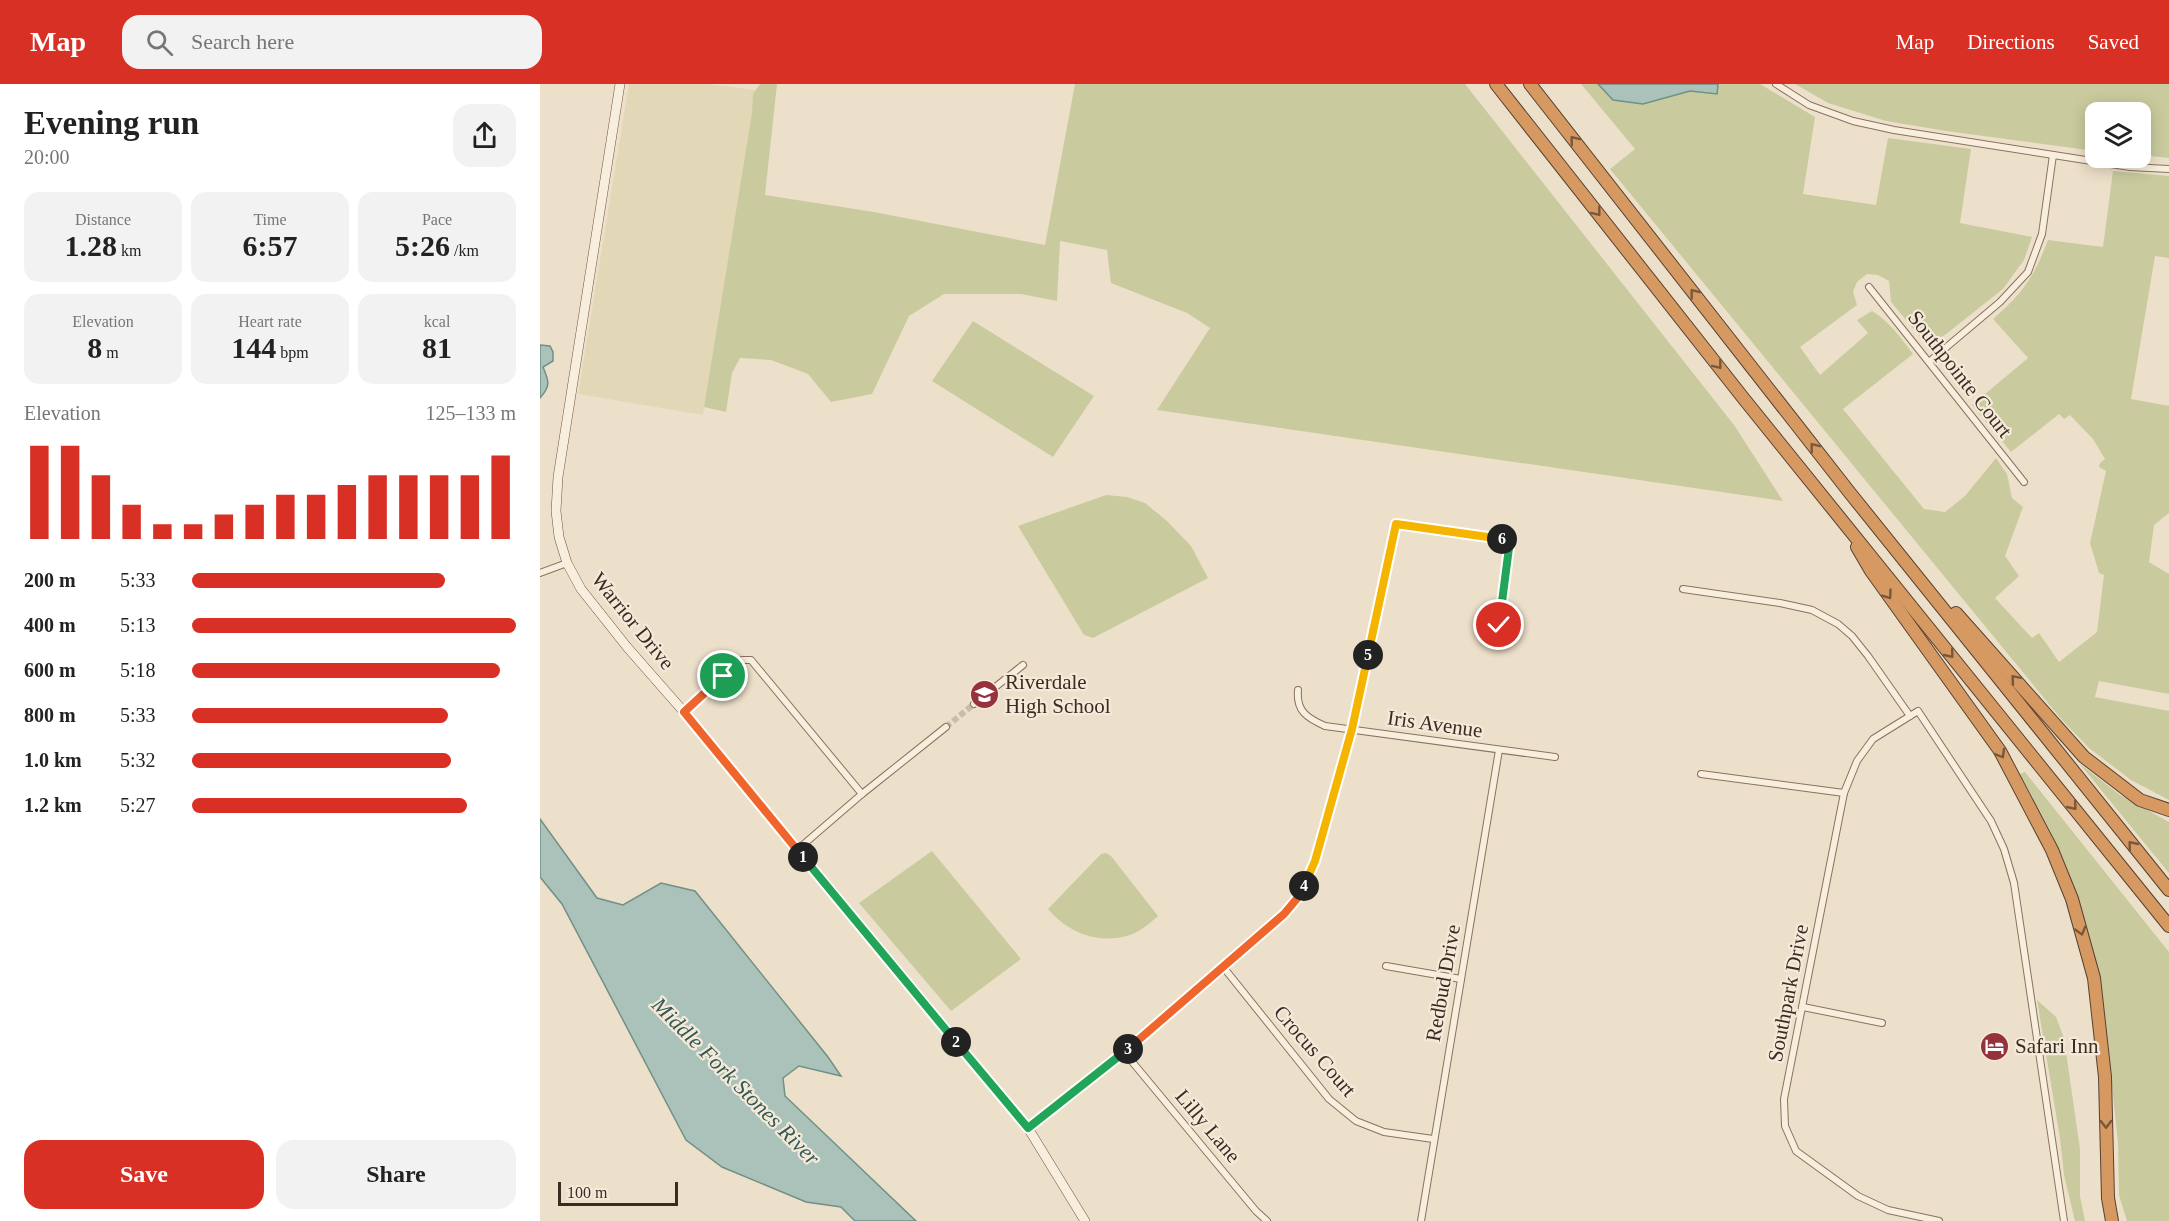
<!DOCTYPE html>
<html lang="en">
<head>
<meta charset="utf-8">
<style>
  body { margin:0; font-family:Georgia,serif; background:#f2f2f2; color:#222; height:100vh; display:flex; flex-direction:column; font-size:22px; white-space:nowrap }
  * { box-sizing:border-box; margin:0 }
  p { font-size:20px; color:#767676 }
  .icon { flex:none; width:33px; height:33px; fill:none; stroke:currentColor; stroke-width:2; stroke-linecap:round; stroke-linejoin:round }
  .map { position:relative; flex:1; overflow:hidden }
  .panel { display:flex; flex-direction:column; background:#fff; width:540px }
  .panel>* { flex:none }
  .tools { position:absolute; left:1545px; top:18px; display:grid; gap:12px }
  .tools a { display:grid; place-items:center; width:66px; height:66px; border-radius:12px; background:#fff; box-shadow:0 3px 15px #0003; font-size:30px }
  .scale { position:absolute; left:18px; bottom:15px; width:120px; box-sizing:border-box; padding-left:6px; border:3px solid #3a2c22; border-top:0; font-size:16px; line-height:21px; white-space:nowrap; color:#3a2c22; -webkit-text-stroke:4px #f5eada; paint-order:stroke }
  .pin { position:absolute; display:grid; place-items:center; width:51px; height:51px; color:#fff; margin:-26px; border:3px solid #fff; border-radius:50%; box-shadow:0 2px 6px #0007 }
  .km { position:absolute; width:30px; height:30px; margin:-15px; border-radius:50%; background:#222; color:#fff; font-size:16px; line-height:30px; text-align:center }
  .round { display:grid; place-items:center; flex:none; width:63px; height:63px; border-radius:18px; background:#f2f2f2 }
  .summary { display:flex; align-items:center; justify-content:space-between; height:102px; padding:0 24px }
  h1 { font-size:33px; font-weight:700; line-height:45px }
  .figures { display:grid; grid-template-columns:repeat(3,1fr); gap:9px; height:102px; padding:6px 24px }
  .figures div { display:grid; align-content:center; border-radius:15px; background:#f2f2f2; text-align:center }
  .figures b { font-size:30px; font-weight:700 }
  .figures small { font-size:16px; font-weight:400 }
  .figures p { font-size:16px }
  .chart { height:168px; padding:12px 24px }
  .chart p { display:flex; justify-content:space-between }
  .chart svg { width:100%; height:108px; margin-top:6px; stroke:#d93025; stroke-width:6 }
  .cta { display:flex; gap:12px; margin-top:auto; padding:12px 24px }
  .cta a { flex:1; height:69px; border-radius:18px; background:#d93025; color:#fff; font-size:24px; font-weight:700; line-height:69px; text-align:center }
  .cta a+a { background:#f2f2f2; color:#222 }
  ul { padding:0 24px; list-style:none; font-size:20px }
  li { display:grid; grid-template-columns:96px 72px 1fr; align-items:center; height:45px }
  li i { height:15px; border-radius:8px; background:#d93025 }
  header { display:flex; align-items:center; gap:36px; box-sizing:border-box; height:84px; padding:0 30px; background:#d93025; color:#fff }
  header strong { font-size:28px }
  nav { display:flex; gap:33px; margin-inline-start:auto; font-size:21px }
  .search { width:420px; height:54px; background:#f2f2f2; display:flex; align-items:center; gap:15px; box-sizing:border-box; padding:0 21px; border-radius:18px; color:#767676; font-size:22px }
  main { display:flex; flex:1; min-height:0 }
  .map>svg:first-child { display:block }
</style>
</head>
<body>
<header>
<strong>Map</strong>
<div class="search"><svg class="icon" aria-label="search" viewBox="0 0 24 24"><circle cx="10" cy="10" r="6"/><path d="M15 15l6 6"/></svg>Search here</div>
<nav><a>Map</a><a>Directions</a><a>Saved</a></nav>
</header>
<main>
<section class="panel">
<div class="summary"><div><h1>Evening run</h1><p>20:00</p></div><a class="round"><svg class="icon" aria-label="share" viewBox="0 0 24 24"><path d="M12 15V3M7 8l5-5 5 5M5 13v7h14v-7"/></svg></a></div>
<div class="figures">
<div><p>Distance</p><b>1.28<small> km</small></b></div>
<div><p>Time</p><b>6:57</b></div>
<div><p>Pace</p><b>5:26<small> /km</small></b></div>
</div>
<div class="figures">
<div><p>Elevation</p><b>8<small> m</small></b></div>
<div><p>Heart rate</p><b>144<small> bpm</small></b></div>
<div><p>kcal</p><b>81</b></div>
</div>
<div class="chart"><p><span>Elevation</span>125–133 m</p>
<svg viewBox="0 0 160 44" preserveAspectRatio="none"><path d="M5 44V6M15 44V6M25 44V18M35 44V30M45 44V38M55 44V38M65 44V34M75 44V30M85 44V26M95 44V26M105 44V22M115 44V18M125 44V18M135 44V18M145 44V18M155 44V10"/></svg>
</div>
<ul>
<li><b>200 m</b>5:33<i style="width:78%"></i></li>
<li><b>400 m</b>5:13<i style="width:100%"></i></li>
<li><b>600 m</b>5:18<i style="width:95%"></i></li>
<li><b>800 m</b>5:33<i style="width:79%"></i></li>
<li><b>1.0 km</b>5:32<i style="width:80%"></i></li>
<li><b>1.2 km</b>5:27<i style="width:85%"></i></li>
</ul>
<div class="cta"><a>Save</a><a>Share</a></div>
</section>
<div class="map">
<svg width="1629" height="1137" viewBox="0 0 1629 1137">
  <rect width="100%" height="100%" fill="#ede0ca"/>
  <path fill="#e2d8b8" d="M89,0H167L216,6L163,331L38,310Z"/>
  <g fill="#c9cb9e">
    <path d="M220,0H237L225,111L334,128L505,161L535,0H925L1194,341L1243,417L617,326L670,244L647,229L571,199L567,166L520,157L517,217L481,210H404L369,232L332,310L291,318L268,290L231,276L200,274L192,289L186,328L164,323L212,29L213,10Z"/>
    <path d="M1041,0H1058L1073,16L1103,20L1150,7L1176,10L1178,0H1220L1275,33L1263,110L1336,121L1348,54L1431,65L1420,139L1492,153L1484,176L1463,205L1396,258H1388L1382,255L1351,218L1349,197L1338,191L1327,190L1317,198L1313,208L1317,221L1260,263L1280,291L1328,249L1317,236L1332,227C1349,237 1361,254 1373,270L1303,325L1384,425L1405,428L1425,412L1456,374L1467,390L1472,414L1483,423L1465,472L1479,492L1455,514L1492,554L1499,549L1519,578L1557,548L1564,491L1559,489L1550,459L1566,387L1559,383L1560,379L1565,375L1553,355L1530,331L1524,335L1519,330L1471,368L1432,321L1488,274L1453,235C1483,209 1494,193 1508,156L1563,163L1573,87L1629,92V174L1615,172L1591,315L1629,322V429L1614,441L1609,478L1629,490V610L1559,597L1555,613L1629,627V716L1591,696L1549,664L1522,636L1070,85L1095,65Z"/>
    <path d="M1255,0H1629V74L1601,71L1600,28H1556L1555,67L1406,47L1346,37L1288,19Z"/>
    <path d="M433,237L554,312L513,373L392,297Z"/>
    <path d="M566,411L587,413L605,419L627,437L651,462L668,494L553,554L544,551L478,442Z"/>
    <path d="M1539,679L1580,711L1629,738V789Z"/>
    <path d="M1485,688L1629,868V1137H1587L1579,1111L1578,1059L1567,955L1555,880L1530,798L1511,748L1480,690Z"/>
    <path d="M392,767L481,875L411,927L319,819Z"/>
    <path d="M566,769L571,772L618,832C610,839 600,848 590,851C559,861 528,849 508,825L561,770Z"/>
    <path d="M1497,916L1516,933L1524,954L1540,1065V1112L1545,1137H1535L1524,1091L1520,1054Z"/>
  </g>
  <g fill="#aac2b9" stroke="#719086" stroke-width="1.5">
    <path d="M1058,0H1178L1177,10L1150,7L1103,20L1073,16Z"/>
    <path d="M0,261L10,262L13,268V277L3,283C9,297 11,302 0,314Z"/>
    <path d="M0,735L57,814L83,821L121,799L155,807L288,973L301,992L259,982L243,994L245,1012L376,1137H315L301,1123L266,1118L182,1083L146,1056L22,820L0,793Z"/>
  </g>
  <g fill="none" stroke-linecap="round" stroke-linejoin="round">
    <path stroke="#c9bca8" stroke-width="6" stroke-dasharray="6 3" stroke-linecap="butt" d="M406,643L434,620"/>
    <defs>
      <g id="street">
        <path d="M1236,0L1269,21L1313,37L1354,46L1590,83L1629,85"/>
        <path d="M1329,203L1484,398"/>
        <path d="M1390,277L1460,218L1488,188L1502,150L1513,71"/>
        <path d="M0,489L27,479"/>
        <path d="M1143,505L1240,519L1272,526L1298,540L1312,552L1328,572L1370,632"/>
        <path d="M758,606C756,627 767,634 785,642L1015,673"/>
        <path d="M434,620L483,581"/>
        <path d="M144,628L202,576H211L322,710"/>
        <path d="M1161,690L1304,709"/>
        <path d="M257,766L322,710L406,643"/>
        <path d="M846,882L921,895"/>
        <path d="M684,884L789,1015L816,1037L844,1048L893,1055"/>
        <path d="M1263,923L1342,939"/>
        <path d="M584,968L716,1127L727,1137"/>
        <path d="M488,1044L584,968L684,884L744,830L760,811L775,777L812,645L856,440L970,456L959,541"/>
        <path d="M881,1137L959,666"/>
        <path d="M1399,1137L1348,1126L1318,1112L1256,1067L1245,1042L1244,1015L1304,709L1317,677L1333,655L1378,627L1451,737L1464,765L1474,799L1524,1137"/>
      </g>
      <path id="secondary" d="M80,0L18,393L16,427L19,453L27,479L41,505L87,563L144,628L488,1044L545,1137"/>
      <g id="highway">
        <path d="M956,0L1204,315L1629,842"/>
        <path d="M990,0L1310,409L1629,806"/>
        <path d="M1317,463L1331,487L1460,667L1512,766L1532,815L1554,894L1565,993L1568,1114L1572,1137"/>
        <path d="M1416,529L1544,673L1600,716L1629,726"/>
      </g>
    </defs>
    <use href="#street" stroke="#89725f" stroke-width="8"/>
    <use href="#secondary" stroke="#6b5342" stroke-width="10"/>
    <use href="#highway" stroke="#574133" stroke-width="14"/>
    <use href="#street" stroke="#f8eedd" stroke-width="6"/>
    <use href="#secondary" stroke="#f8eedd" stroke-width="9"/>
    <use href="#highway" stroke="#d69961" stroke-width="12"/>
  </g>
  <defs><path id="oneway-chevron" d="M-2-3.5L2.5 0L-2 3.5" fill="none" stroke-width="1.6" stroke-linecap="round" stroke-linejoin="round" transform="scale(1.5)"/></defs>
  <g stroke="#78583b">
    <use href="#oneway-chevron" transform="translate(1034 56) rotate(-128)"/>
    <use href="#oneway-chevron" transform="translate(1057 128) rotate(52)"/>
    <use href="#oneway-chevron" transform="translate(1154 209) rotate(-128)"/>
    <use href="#oneway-chevron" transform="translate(1178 281) rotate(52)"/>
    <use href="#oneway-chevron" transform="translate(1274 363) rotate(-128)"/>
    <use href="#oneway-chevron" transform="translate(1348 511) rotate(54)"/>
    <use href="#oneway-chevron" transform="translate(1410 570) rotate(51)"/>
    <use href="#oneway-chevron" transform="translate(1475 595) rotate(-131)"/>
    <use href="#oneway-chevron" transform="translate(1461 670) rotate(60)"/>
    <use href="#oneway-chevron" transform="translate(1533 722) rotate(51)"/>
    <use href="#oneway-chevron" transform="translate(1592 761) rotate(-129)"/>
    <use href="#oneway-chevron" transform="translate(1541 847) rotate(74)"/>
    <use href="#oneway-chevron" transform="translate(1566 1040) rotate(89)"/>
  </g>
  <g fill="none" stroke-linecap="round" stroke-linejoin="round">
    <defs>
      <path id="split-1" d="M183,592L144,628L263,773"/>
      <path id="split-2" d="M263,773L416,958"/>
      <path id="split-3" d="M416,958L488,1044L588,965"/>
      <path id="split-4" d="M588,965L744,830L760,811L764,802"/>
      <path id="split-5" d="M764,802L775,777L812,645L828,571"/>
      <path id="split-6" d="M828,571L856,440L962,455"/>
      <path id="split-7" d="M959,541L970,456L962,455"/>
    </defs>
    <use href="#split-1" stroke="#fff" stroke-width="12"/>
    <use href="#split-2" stroke="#fff" stroke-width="12"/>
    <use href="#split-3" stroke="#fff" stroke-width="12"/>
    <use href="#split-4" stroke="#fff" stroke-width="12"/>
    <use href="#split-5" stroke="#fff" stroke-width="12"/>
    <use href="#split-6" stroke="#fff" stroke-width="12"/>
    <use href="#split-7" stroke="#fff" stroke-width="12"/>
    <use href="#split-1" stroke="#f0652b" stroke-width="8"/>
    <use href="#split-2" stroke="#22a559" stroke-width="8"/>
    <use href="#split-3" stroke="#22a559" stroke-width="8"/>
    <use href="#split-4" stroke="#f0652b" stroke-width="8"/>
    <use href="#split-5" stroke="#f5b400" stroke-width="8"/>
    <use href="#split-6" stroke="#f5b400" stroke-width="8"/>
    <use href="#split-7" stroke="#22a559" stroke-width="8"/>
  </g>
  <defs>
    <symbol id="school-disc" viewBox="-11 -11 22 22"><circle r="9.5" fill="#95323b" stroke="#f5eada"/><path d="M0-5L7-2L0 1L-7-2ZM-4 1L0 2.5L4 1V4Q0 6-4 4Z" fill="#fff"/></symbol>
    <symbol id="hotel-disc" viewBox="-11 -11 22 22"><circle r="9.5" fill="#95323b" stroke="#f5eada"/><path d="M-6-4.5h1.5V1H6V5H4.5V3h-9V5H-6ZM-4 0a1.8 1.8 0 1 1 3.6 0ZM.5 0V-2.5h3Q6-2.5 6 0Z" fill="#fff"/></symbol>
  </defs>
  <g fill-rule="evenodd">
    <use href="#school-disc" x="428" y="594" width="33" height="33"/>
    <use href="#hotel-disc" x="1438" y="946" width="33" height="33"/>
  </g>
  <g text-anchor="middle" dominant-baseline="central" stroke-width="4.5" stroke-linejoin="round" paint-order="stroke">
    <g font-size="21" fill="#3a2c22" stroke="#f5eada">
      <text transform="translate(1420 290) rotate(52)">Southpointe Court</text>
      <text transform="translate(93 537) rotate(51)">Warrior Drive</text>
      <text transform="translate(895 640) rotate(8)">Iris Avenue</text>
      <text transform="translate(903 899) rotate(-80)">Redbud Drive</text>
      <text transform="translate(1248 909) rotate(-79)">Southpark Drive</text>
      <text transform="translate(775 967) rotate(49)">Crocus Court</text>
      <text transform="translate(668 1042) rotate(50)">Lilly Lane</text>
    </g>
    <g font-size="21" fill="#3a2c22" stroke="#f5eada" text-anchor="start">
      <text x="465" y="598">Riverdale<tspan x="465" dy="24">High School</tspan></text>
      <text x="1475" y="962">Safari Inn</text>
    </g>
    <g font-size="22" font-style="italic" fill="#325953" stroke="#f5eada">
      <text transform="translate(196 997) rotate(45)">Middle Fork Stones River</text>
    </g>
  </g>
</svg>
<div class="tools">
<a><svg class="icon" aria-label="layers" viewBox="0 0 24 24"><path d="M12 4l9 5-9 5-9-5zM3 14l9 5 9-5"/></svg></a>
</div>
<div class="scale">100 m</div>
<div class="pin" style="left:183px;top:592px;background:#1e9e55"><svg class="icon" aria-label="arrive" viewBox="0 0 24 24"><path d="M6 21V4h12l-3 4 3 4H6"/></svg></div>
<div class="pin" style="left:959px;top:541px;background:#d93025"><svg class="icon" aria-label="check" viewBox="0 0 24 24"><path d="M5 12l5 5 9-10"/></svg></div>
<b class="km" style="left:263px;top:773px">1</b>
<b class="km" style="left:416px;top:958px">2</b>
<b class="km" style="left:588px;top:965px">3</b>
<b class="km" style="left:764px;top:802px">4</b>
<b class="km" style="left:828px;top:571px">5</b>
<b class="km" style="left:962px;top:455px">6</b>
</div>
</main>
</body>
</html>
